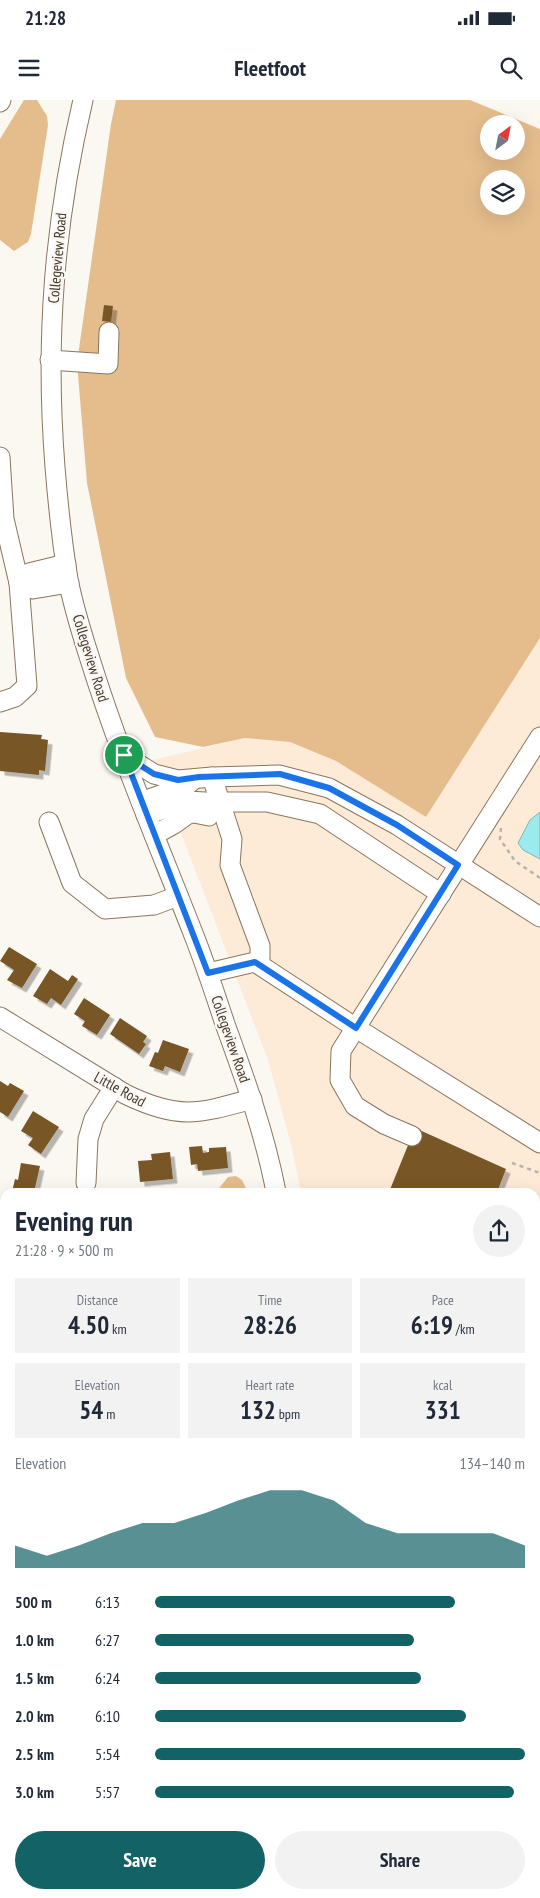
<!DOCTYPE html>
<html lang="en">
<head>
<meta charset="utf-8">
<style>
  body { margin:0; font-family:"PT Sans Narrow",sans-serif; background:#f2f2f3; color:#1f2937; height:100vh; display:flex; flex-direction:column; font-size:19px; white-space:nowrap }
  * { box-sizing:border-box; margin:0 }
  p { font-size:16px; color:#747a83 }
  .icon { flex:none; width:28px; height:28px; fill:none; stroke:currentColor; stroke-width:2; stroke-linecap:round; stroke-linejoin:round }
  .map { position:relative; flex:1; overflow:hidden }
  .details { position:absolute; left:0px; top:1088px; width:540px; height:711px; display:flex; flex-direction:column; background:#fff; border-radius:15px 15px 0 0; box-shadow:0 5px 20px #0002 }
  .details>* { flex:none }
  .needle { width:32px; rotate:32deg }
  .fabs { position:absolute; left:480px; top:15px; display:grid; gap:10px }
  .fabs a { display:grid; place-items:center; width:45px; height:45px; border-radius:50%; background:#fff; box-shadow:0 5px 20px #0002; font-size:25px }
  .pin { position:absolute; display:grid; place-items:center; width:42px; height:42px; color:#fff; margin:-21px; border:2px solid #fff; border-radius:50%; box-shadow:0 1px 5px #0007 }
  .round { display:grid; place-items:center; flex:none; width:52px; height:52px; border-radius:26px; background:#f2f2f3 }
  .summary { display:flex; align-items:center; justify-content:space-between; height:85px; padding:0 15px }
  h1 { font-size:28px; font-weight:800; line-height:38px }
  .stats { display:grid; grid-template-columns:repeat(3,1fr); gap:8px; height:85px; padding:5px 15px }
  .stats div { display:grid; align-content:center; border-radius:0px; background:#f2f2f3; text-align:center }
  .stats b { font-size:25px; font-weight:800 }
  .stats small { font-size:14px; font-weight:400 }
  .stats p { font-size:14px }
  .chart { height:140px; padding:10px 15px }
  .chart p { display:flex; justify-content:space-between }
  .chart svg { width:100%; height:90px; margin-top:5px; fill:#126266; opacity:.7 }
  .button { display:flex; gap:10px; margin-top:auto; padding:10px 15px }
  .button a { flex:1; height:58px; border-radius:30px; background:#126266; color:#fff; font-size:20px; font-weight:800; line-height:58px; text-align:center }
  .button a+a { background:#f2f2f3; color:#1f2937 }
  ul { padding:0 15px; list-style:none; font-size:16px }
  li { display:grid; grid-template-columns:80px 60px 1fr; align-items:center; height:38px }
  li i { height:12px; border-radius:6px; background:#126266 }
  .status { display:flex; justify-content:space-between; align-items:center; height:35px; padding:0 25px; background:#fff; direction:ltr }
  .status svg { height:14px; fill:currentColor }
  header { display:flex; justify-content:space-between; align-items:center; height:65px; padding:0 15px; background:#fff; font-size:22px; font-weight:800 }
  .map>svg:first-child { display:block }
</style>
</head>
<body>
<div class="status"><b>21:28</b><svg viewBox="0 0 49 12"><path d="M0 12V9h3v3zM5 12V6h3v6zM10 12V3h3v9zM15 12V0h3v12zM26 1h20v11H26zM47 4h2v5h-2z"/></svg></div>
<header><svg class="icon" aria-label="menu" viewBox="0 0 24 24"><path d="M4 6h16M4 12h16M4 18h16"/></svg>Fleetfoot<svg class="icon" aria-label="search" viewBox="0 0 24 24"><circle cx="10" cy="10" r="6"/><path d="M15 15l6 6"/></svg></header>
<div class="map">
<svg width="540" height="1798" viewBox="0 0 540 1798">
  <defs>
    <filter id="shadow"><feDropShadow dx="4.5" dy="4.5" stdDeviation="0" flood-color="#0004"/></filter>
  </defs>
  <rect width="100%" height="100%" fill="#fbf7f1"/>
  <path fill="#fdebd7" d="M540,538V1756L535,1755V1092H301L292,1048L268,960L153,660L245,638L290,642L336,661L426,717Z"/>
  <g fill="#e5bd8d" fill-rule="evenodd">
    <path d="M24,0H37L47,16L48,25L31,134L28,142L14,151L0,140V39Z"/>
    <path d="M116,0H470L540,29V538L426,717L336,661L290,642L245,638L203,647L155,637L126,578L87,383L77,263L111,24ZM489,24H516V51H489ZM489,79H516V106H489Z"/>
    <path d="M236,1076L242,1080L248,1092H216L228,1077Z"/>
    <path d="M5,1511V1730H0V1517Z"/>
  </g>
  <path fill="#9beaee" stroke="#81b6b5" d="M540,712V759L523,750L518,743L530,720Z"/>
  <g fill="#795628" filter="url(#shadow)">
    <path d="M104,205L113,206L111,222L102,221Z"/>
    <path d="M0,632L42,635L41,639L48,640L45,671L39,670V675L0,671Z"/>
    <path d="M9,847L37,864L22,888L7,880L14,870L0,861Z"/>
    <path d="M50,869L68,881L72,875L78,879L61,905L51,898L47,904L33,896Z"/>
    <path d="M84,898L110,915L97,935L82,926L85,921L74,914Z"/>
    <path d="M120,918L147,936L143,942L146,944L139,954L110,934Z"/>
    <path d="M163,940L189,949L180,972L165,966L163,971L149,966L155,952L158,953Z"/>
    <path d="M0,981L8,986L10,983L24,991L8,1017L0,1012Z"/>
    <path d="M33,1011L59,1027L41,1054L28,1045L33,1038L21,1031Z"/>
    <path d="M415,1028L506,1069L497,1092H389Z"/>
    <path d="M202,1046L203,1053L209,1052V1048L226,1047L228,1068L198,1071L197,1064L191,1065L189,1047Z"/>
    <path d="M170,1052L173,1079L140,1082L138,1061L152,1060L151,1054Z"/>
    <path d="M21,1063L40,1066L34,1092H12L15,1079L18,1080Z"/>
    <path d="M5,1213V1230L0,1215Z"/>
    <path d="M535,1289L538,1291L540,1289V1378L535,1375Z"/>
    <path d="M5,1350V1378L0,1379V1351Z"/>
  </g>
  <g fill="none" stroke-linecap="round" stroke-linejoin="round">
    <defs>
      <g id="minor">
        <path d="M83,0C54,123 45,240 55,367C58,404 62,442 68,479C73,505 81,531 89,556C118,650 157,741 193,833C205,863 215,894 225,924C245,979 265,1034 276,1092"/>
        <path d="M0,2L1,0"/>
        <path d="M50,260L108,264L109,232"/>
        <path d="M19,483L29,473L66,464"/>
        <path d="M19,483L33,489L69,483"/>
        <path d="M0,602L15,597L27,586L19,483L4,419L0,357"/>
        <path d="M124,655L154,674L178,680L212,677L232,739L230,765L260,846V865"/>
        <path d="M212,677L279,675L329,688L397,725L540,817"/>
        <path d="M141,702L186,686L193,680"/>
        <path d="M146,715L187,701L223,703L228,702H267L320,714L441,794"/>
        <path d="M49,722L72,783L105,809L154,805L178,796"/>
        <path d="M154,735L174,724L188,714L194,713L209,716"/>
        <path d="M208,873L255,862L356,928L540,1043"/>
        <path d="M0,917L125,994C178,1020 198,1014 252,999"/>
        <path d="M412,1036L384,1024L355,1006L340,980L341,951L540,637"/>
        <path d="M86,1083L88,1039L94,1019L114,987"/>
        <path d="M0,1306L5,1303"/>
        <path d="M535,1469L540,1472"/>
        <path d="M535,1627L540,1619"/>
        <path d="M535,1672L540,1664"/>
        <path d="M0,1747L5,1746"/>
        <path d="M0,1772H5"/>
        <path d="M535,1782L540,1784"/>
        <path d="M209,1794V1798"/>
        <path d="M497,1794L508,1798"/>
        <path d="M0,1796L22,1798"/>
      </g>
    </defs>
    <use href="#minor" stroke="#8a765d" stroke-width="21"/>
    <g stroke="#b8b2aa" stroke-width="2.5" stroke-dasharray="4 4" stroke-linecap="butt">
      <path d="M501,728L500,739L515,761L540,778"/>
      <path d="M512,1063L540,1073"/>
      <path d="M538,1252L540,1257"/>
      <path d="M535,1268H540"/>
      <path d="M535,1447L540,1450"/>
    </g>
    <use href="#minor" stroke="#fff" stroke-width="19"/>
  </g>
  <g fill="none" stroke-linecap="round" stroke-linejoin="round">
    <defs>
      <path id="route" d="M124,655L154,674L178,680L199,677L280,674L329,688L397,725L458,765L356,928L255,862L208,873Z"/>
    </defs>
    <use href="#route" stroke="#fff" stroke-width="10"/>
    <use href="#route" stroke="#1a73e8" stroke-width="6"/>
  </g>
  <g text-anchor="middle" dominant-baseline="central" stroke-width="5" stroke-linejoin="round" paint-order="stroke">
    <g font-size="15" fill="#453b31" stroke="#fbf7f1">
      <text transform="translate(57 158) rotate(-85)">Collegeview Road</text>
      <text transform="translate(91 558) rotate(73)">Collegeview Road</text>
      <text transform="translate(231 939) rotate(71)">Collegeview Road</text>
      <text transform="translate(120 989) rotate(29)">Little Road</text>
    </g>
  </g>
</svg>
<div class="fabs">
<a><svg class="needle" viewBox="-14 -14 28 28"><path d="M0-13l5 13h-10z" fill="#e53935"/><path d="M0 13l5-13h-10z" fill="#747a83"/></svg></a>
<a><svg class="icon" aria-label="layers" viewBox="0 0 24 24"><path d="M12 4l9 5-9 5-9-5zM3 14l9 5 9-5"/></svg></a>
</div>
<div class="pin" style="left:124px;top:655px;background:#1e9e55"><svg class="icon" aria-label="arrive" viewBox="0 0 24 24"><path d="M6 21V4h12l-3 4 3 4H6"/></svg></div>
<section class="details">
<div class="summary"><div><h1>Evening run</h1><p>21:28 · 9 × 500 m</p></div><a class="round"><svg class="icon" aria-label="share" viewBox="0 0 24 24"><path d="M12 15V3M7 8l5-5 5 5M5 13v7h14v-7"/></svg></a></div>
<div class="stats">
<div><p>Distance</p><b>4.50<small> km</small></b></div>
<div><p>Time</p><b>28:26</b></div>
<div><p>Pace</p><b>6:19<small> /km</small></b></div>
</div>
<div class="stats">
<div><p>Elevation</p><b>54<small> m</small></b></div>
<div><p>Heart rate</p><b>132<small> bpm</small></b></div>
<div><p>kcal</p><b>331</b></div>
</div>
<div class="chart"><p><span>Elevation</span>134–140 m</p>
<svg viewBox="0 0 160 44" preserveAspectRatio="none"><path d="M0 44V33L10 38L20 33L30 27L40 22L50 22L60 17L70 11L80 6L90 6L100 11L110 22L120 27L130 27L140 27L150 27L160 33V44z"/></svg>
</div>
<ul>
<li><b>500 m</b>6:13<i style="width:81%"></i></li>
<li><b>1.0 km</b>6:27<i style="width:70%"></i></li>
<li><b>1.5 km</b>6:24<i style="width:72%"></i></li>
<li><b>2.0 km</b>6:10<i style="width:84%"></i></li>
<li><b>2.5 km</b>5:54<i style="width:100%"></i></li>
<li><b>3.0 km</b>5:57<i style="width:97%"></i></li>
</ul>
<div class="button"><a>Save</a><a>Share</a></div>
</section>
</div>
</body>
</html>
